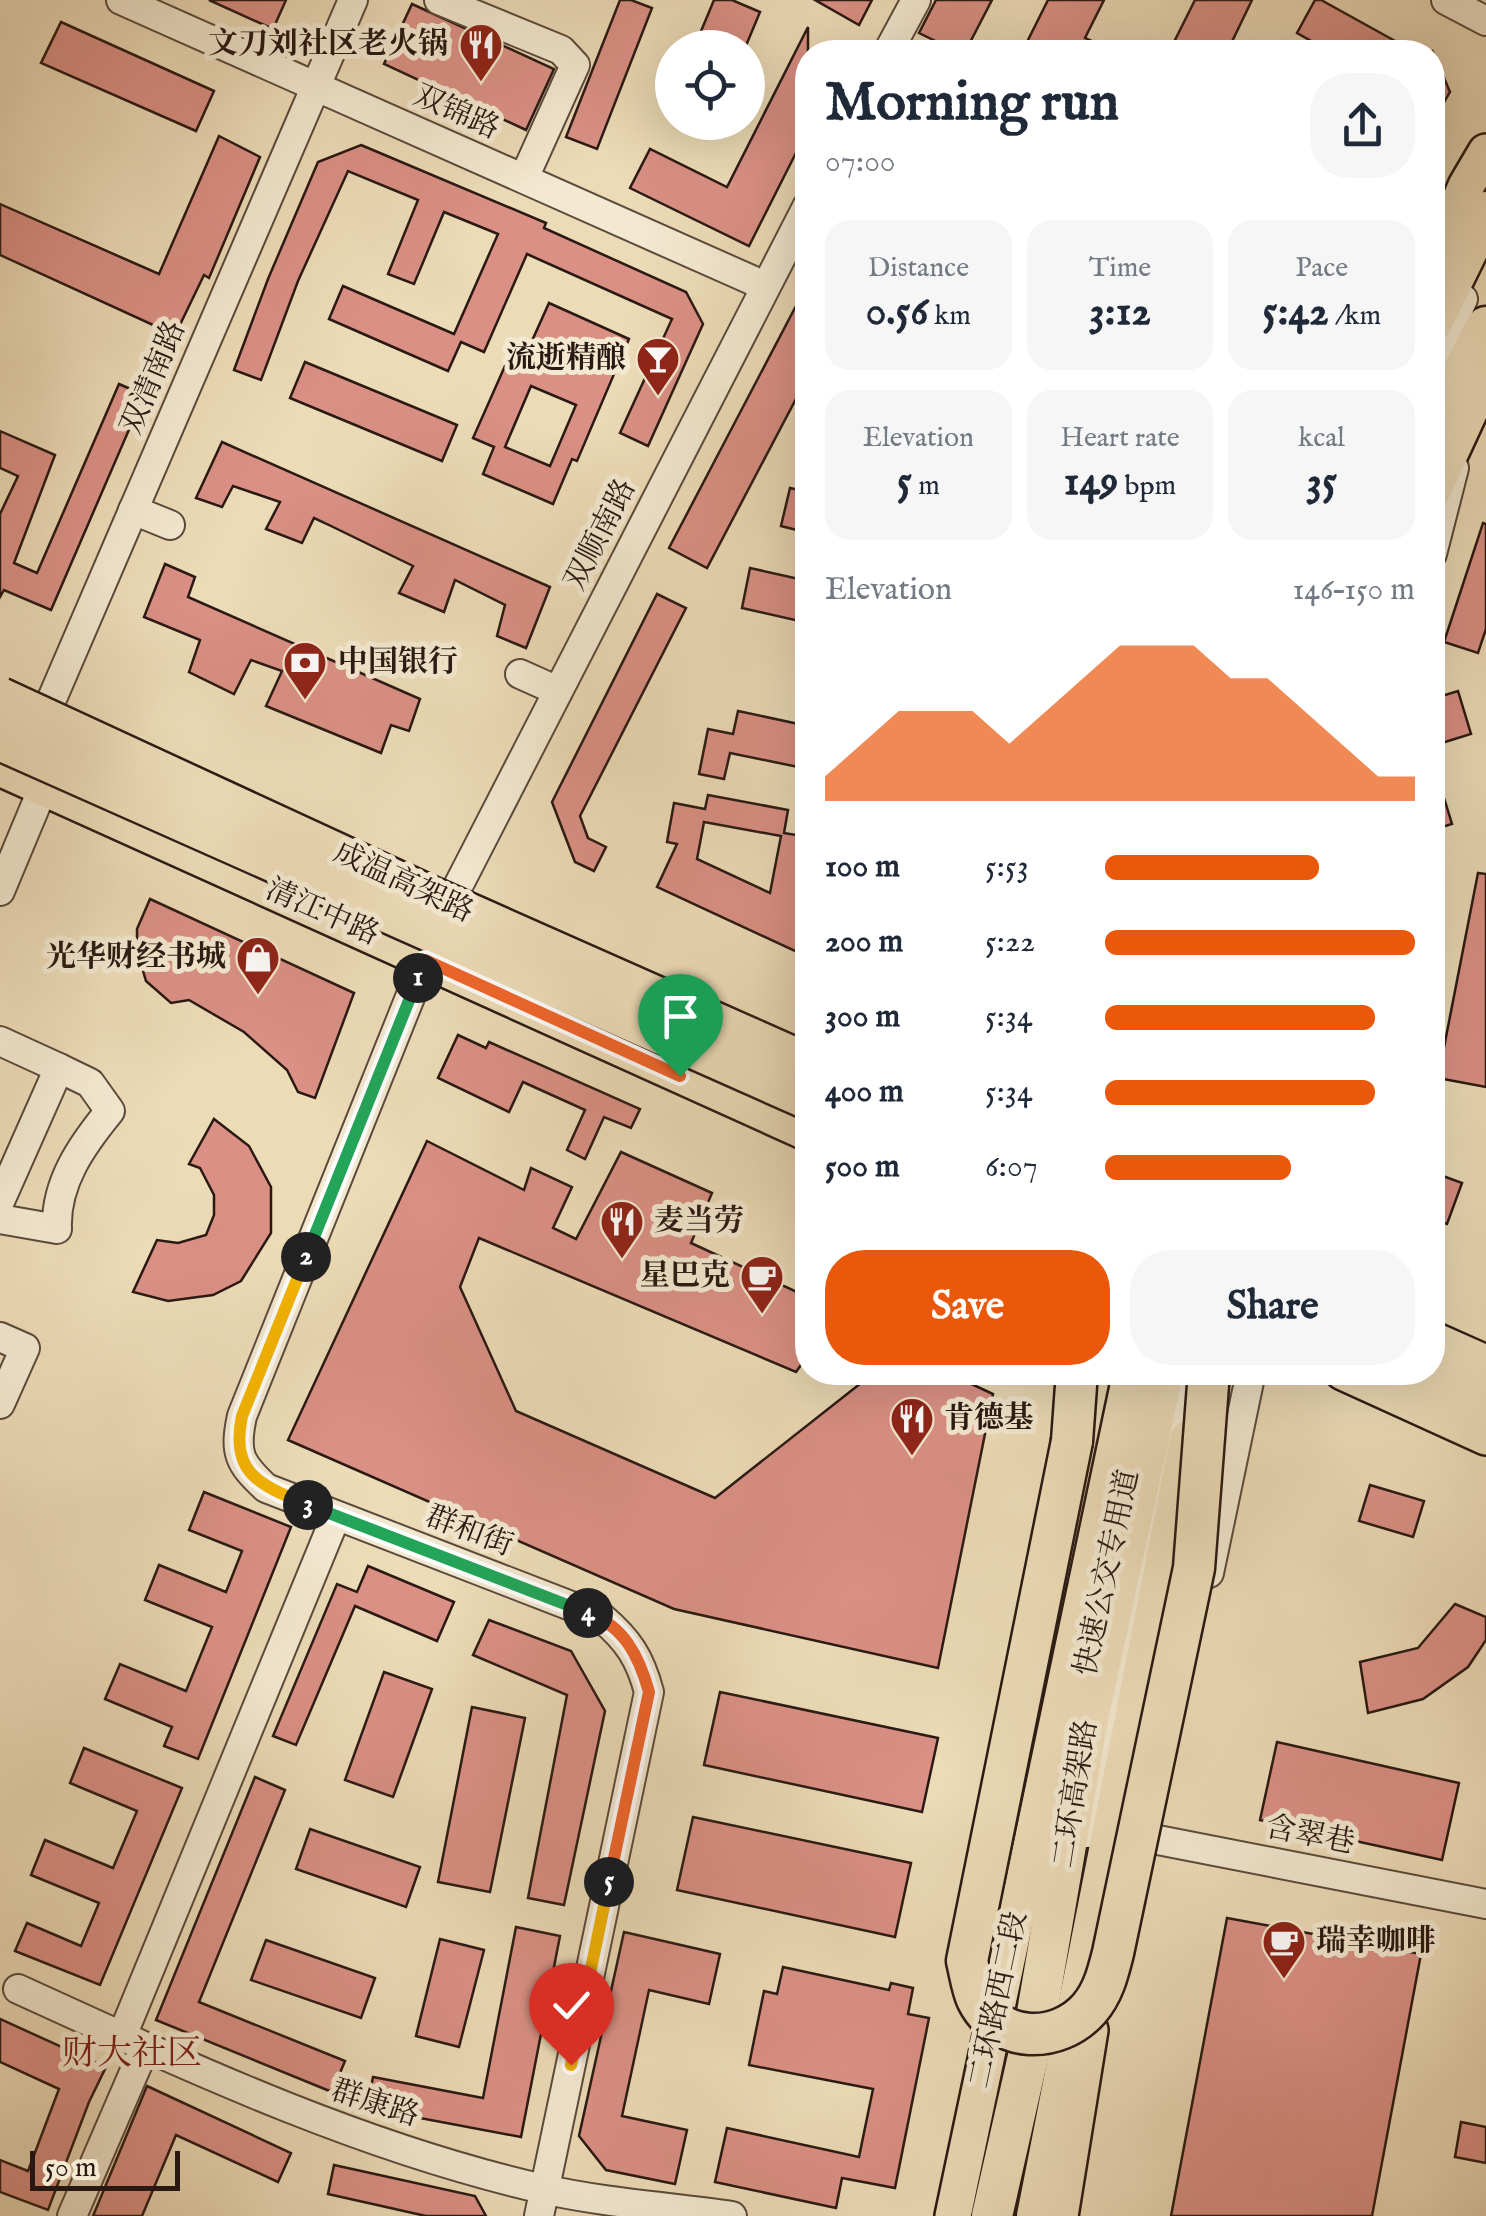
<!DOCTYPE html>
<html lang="en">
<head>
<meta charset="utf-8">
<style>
  body { margin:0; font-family:"IM FELL English","Noto Serif SC",serif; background:#f6f6f7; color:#1f2937; height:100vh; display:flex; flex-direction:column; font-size:38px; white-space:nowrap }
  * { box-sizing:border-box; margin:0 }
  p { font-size:32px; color:#747a83 }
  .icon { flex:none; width:55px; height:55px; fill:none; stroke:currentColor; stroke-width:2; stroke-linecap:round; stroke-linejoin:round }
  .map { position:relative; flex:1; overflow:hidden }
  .side { position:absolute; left:795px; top:40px; width:650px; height:1345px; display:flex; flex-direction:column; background:#fff; border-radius:40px; box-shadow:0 10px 40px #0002 }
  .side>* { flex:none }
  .fabs { position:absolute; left:655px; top:30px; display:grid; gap:20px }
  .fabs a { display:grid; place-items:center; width:110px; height:110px; border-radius:50%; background:#fff; box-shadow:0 10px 40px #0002; font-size:50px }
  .scale { position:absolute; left:30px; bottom:25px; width:150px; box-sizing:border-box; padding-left:10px; border:5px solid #2a1913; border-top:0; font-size:28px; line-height:35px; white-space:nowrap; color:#2a1913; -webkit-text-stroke:8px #f3e8d0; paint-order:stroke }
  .pin { position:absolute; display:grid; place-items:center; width:85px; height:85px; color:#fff; margin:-102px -42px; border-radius:50% 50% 50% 0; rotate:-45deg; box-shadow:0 0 10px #0007 }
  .pin .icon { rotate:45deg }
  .km { position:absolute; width:50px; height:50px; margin:-25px; border-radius:50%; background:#222; color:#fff; font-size:28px; line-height:50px; text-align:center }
  .round { display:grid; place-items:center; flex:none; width:105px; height:105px; border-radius:40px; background:#f6f6f7 }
  .summary { display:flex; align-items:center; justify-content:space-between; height:170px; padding:0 30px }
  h1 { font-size:55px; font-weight:700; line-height:75px }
  .stats { display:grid; grid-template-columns:repeat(3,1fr); gap:15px; height:170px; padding:10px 30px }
  .stats div { display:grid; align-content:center; border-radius:25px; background:#f6f6f7; text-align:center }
  .stats b { font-size:42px; font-weight:700 }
  .stats small { font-size:28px; font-weight:400 }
  .stats p { font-size:28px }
  .chart { height:280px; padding:20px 30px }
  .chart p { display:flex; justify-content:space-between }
  .chart svg { width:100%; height:180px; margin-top:10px; fill:#ea580c; opacity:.7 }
  .primary-button { display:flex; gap:20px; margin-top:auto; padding:20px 30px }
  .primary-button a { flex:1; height:115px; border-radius:40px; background:#ea580c; color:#fff; font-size:40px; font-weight:700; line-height:115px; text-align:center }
  .primary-button a+a { background:#f6f6f7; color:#1f2937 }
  ul { padding:0 30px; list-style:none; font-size:32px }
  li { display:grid; grid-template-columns:160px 120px 1fr; align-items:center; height:75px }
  li i { height:25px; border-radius:12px; background:#ea580c }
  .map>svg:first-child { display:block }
</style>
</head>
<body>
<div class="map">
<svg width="1486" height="2216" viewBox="0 0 1486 2216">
  <rect width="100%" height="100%" fill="#ecdbb7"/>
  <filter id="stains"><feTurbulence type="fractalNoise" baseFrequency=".002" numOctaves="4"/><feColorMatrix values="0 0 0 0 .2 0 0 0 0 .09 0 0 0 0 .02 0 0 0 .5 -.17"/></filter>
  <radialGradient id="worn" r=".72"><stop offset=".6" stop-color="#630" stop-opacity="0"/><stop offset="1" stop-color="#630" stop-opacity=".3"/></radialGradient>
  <g fill="#da9085" stroke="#2a1913" stroke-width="2.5" fill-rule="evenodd">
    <path d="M209,0H286L273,29Z"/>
    <path d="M620,0H631L652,8L597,149L566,137Z"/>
    <path d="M714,0H732L760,12L745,48H694Z"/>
    <path d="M815,0H872L859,25Z"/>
    <path d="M936,0H992L965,52H958L919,33Z"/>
    <path d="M1048,0H1104L1085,38L1115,52H1022Z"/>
    <path d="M1195,0H1252L1227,52H1169Z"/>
    <path d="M1315,0H1321L1415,52H1331L1297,33Z"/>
    <path d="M412,4L554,69L526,130L384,64Z"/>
    <path d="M61,22L214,91L196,131L41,63Z"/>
    <path d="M808,27V129L749,246L630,188L650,149L727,187Z"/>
    <path d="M1432,50L1450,92L1432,123Z"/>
    <path d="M219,136L260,157L209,278L204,275L175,335L0,255V204L159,274Z"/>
    <path d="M361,145L546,223L544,228L686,292L703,324L648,446L620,433L672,319L527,254L484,352L461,342L448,371L329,319L343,286L454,334L498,234L444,212L414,284L388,274L418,200L348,171L298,281L261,380L234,370L268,279L318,162Z"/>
    <path d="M808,283V376L707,568L669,548Z"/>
    <path d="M549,303L629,339L577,461L572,459L553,504L483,474L494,447L473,438L509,357L522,363ZM531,386L576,405L550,466L505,447Z"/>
    <path d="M305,362L457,425L442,461L290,398Z"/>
    <path d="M119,384L144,395L51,610L4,590L0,597V514L18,476L0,468V431L55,455L14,563L37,573Z"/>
    <path d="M222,442L550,587L526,648L497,636L505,605L455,580L444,612L399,593L413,566L331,526L314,518L302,543L266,529L280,502L233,486L222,507L196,498Z"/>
    <path d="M790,488L808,492V533L781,526Z"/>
    <path d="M1483,523L1486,524V629L1478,653L1444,642Z"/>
    <path d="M165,564L195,577L188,597L420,699L409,731L391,725L381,753L266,706L282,671L251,660L234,694L189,672L200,640L144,617Z"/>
    <path d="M750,568L808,581V623L742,608Z"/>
    <path d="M657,594L686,608L580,816L588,838L606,847L594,871L575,862L552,802Z"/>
    <path d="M1458,691L1471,734L1432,746V699Z"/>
    <path d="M738,711L808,726V769L730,753L724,779L699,774L708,729L733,734Z"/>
    <path d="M1436,772L1452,824L1432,830V773Z"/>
    <path d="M708,795L788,810L784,833L808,837V874L801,907L808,910V957L657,887L677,844L667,842L674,803L705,809ZM704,822L781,836L770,893L697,859Z"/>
    <path d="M1478,873L1486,874V1087L1438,1078Z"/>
    <path d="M150,899L354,993L315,1098L298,1092L287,1070L244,1032L189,1000L171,1003L146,981L137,950V929Z"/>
    <path d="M458,1035L486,1048L489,1042L640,1109L631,1128L604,1117L585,1159L567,1150L585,1110L523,1082L509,1112L438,1078Z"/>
    <path d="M214,1119L249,1146L271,1187V1233L241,1281L213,1295L168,1301L133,1292L157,1240L178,1243L206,1235L214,1215V1195L200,1168L189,1164Z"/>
    <path d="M427,1141L524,1190L531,1168L572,1187L553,1228L576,1239L621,1152L712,1193L691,1243L808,1297V1355L796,1372L479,1238L460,1287L516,1411L715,1498L875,1372H946L993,1394L938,1668L674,1609L288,1440Z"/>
    <path d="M1432,1172L1462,1183L1447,1224L1432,1219Z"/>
    <path d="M1370,1485L1424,1501L1413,1537L1359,1521Z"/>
    <path d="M204,1492L291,1527L198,1759L164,1746L172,1727L105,1699L120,1664L186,1691L212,1627L145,1600L159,1565L226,1592L242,1551L189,1530Z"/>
    <path d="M368,1566L454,1602L437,1641L355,1606L296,1745L273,1736L337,1584L357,1592Z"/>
    <path d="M1455,1604L1486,1617V1640L1468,1667L1423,1699L1368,1713L1360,1662L1418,1648Z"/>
    <path d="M489,1620L571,1651L605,1711L564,1905L528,1898L567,1695L473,1655Z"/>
    <path d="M384,1672L432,1689L393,1797L345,1780Z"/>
    <path d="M720,1692L938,1738L922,1812L704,1765Z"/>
    <path d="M472,1707L525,1718L490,1892L438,1882Z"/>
    <path d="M1277,1742L1459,1783L1442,1860L1260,1820Z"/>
    <path d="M84,1748L182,1788L100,1985L15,1951L27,1923L81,1946L99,1903L31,1875L45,1840L113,1868L137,1811L70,1783Z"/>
    <path d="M255,1777L285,1790L199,2002L345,2061L332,2092L156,2020Z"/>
    <path d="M693,1817L911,1863L895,1937L677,1890Z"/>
    <path d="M310,1829L420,1867L406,1907L296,1869Z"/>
    <path d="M1227,1918L1421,1954L1372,2216H1171Z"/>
    <path d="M516,1927L560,1936L521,2137L367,2108L373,2077L483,2098Z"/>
    <path d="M624,1932L720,1954L709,2004L649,1990L622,2116L687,2130L675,2184L606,2170L579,2136Z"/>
    <path d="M440,1939L484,1950L459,2047L416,2036Z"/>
    <path d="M266,1940L375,1978L361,2018L251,1980Z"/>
    <path d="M783,1967L889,1990L891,1983L913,1988L908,2014L929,2018L895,2188L842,2178L836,2208L715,2182L727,2128L859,2157L873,2089L749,2065L764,1991L777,1994Z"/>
    <path d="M0,2019L106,2067L89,2102L48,2210L0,2192V2160L28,2171L59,2089L0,2062Z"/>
    <path d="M147,2086L291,2153L278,2182L176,2135L142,2216H93Z"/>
    <path d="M1461,2122L1486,2127V2163L1455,2157Z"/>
    <path d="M334,2165L475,2196L486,2216H426L328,2194Z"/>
  </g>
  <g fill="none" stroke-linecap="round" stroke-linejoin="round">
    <defs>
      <g id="minor">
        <path d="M121,0L765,286"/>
        <path d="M439,0L561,50L575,65L524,178"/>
        <path d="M1446,0L1486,21"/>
        <path d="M888,52L916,0"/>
        <path d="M1432,366L1463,299"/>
        <path d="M133,510L170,525"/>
        <path d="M1432,554L1454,468"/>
        <path d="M520,674L558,691"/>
        <path d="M0,891L43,788L48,708L353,0"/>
        <path d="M454,894L808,205"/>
        <path d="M425,960L242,1416C234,1453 239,1463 266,1488L602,1618C628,1640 640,1658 649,1692L539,2216"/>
        <path d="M0,1041L59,1068L0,1201"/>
        <path d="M0,1219L57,1229C55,1183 82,1145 110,1111L90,1083L59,1068"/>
        <path d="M0,1337L25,1348L0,1404"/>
        <path d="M1209,1573L1251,1372"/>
        <path d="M1087,1833L1183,1372"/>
        <path d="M1122,1833L1486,1904"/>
        <path d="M18,1989C189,2067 359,2147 543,2189C605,2203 670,2207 732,2216"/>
        <path d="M122,2036L336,1516"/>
        <path d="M72,2216L145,2047"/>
      </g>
      <g id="major">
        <path d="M1432,266L1466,186L1486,152"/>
        <path d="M1432,493L1486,376"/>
        <path d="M0,768L808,1133"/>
        <path d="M1343,1372L1486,1437"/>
        <path d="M953,2216L1131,1372"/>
        <path d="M1060,2216L1090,2030"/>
      </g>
      <g id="highway">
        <path d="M1432,322L1486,212"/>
        <path d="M1432,431L1486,327"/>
        <path d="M1432,1342L1486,1366"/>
        <path d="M1420,1372L1486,1402"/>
        <path d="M1072,1441L1077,1372"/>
        <path d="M992,2216L1034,2030L1088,1718L1163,1372"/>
        <path d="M1037,2216L1190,1440"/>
      </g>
    </defs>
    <use href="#minor" stroke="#5a4a3c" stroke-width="32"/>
    <use href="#major" stroke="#2a1913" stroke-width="40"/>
    <use href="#highway" stroke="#2a1913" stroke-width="45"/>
    <use href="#minor" stroke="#f3e8d0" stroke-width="28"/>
    <use href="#major" stroke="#ecdbb7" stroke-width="35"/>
    <use href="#highway" stroke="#ecdbb7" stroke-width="40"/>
    <defs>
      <g id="highway-bridge">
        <path d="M0,698L429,896L808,1064"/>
        <path d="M0,740L808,1099"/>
        <path d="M1072,1441L967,1961C970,1973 972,1988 977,1999C999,2044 1058,2044 1089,2009C1103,1993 1108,1973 1113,1953L1194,1568L1209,1372"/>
      </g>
    </defs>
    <use href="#highway-bridge" stroke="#2a1913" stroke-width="45" stroke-linecap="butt"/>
    <use href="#highway-bridge" stroke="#ecdbb7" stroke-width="40"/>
  </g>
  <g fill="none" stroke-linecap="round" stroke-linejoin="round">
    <defs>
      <path id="split-1" d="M418,978L425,960L680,1076"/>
      <path id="split-2" d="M306,1257L418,978"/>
      <path id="split-3" d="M306,1257L242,1416C230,1474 260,1485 308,1505"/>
      <path id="split-4" d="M308,1505L588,1613"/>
      <path id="split-5" d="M588,1613C624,1626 639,1656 649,1692L609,1882"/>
      <path id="split-6" d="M571,2065L609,1882"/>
    </defs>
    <use href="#split-1" stroke="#fff" stroke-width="20"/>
    <use href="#split-2" stroke="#fff" stroke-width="20"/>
    <use href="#split-3" stroke="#fff" stroke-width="20"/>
    <use href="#split-4" stroke="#fff" stroke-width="20"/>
    <use href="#split-5" stroke="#fff" stroke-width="20"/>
    <use href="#split-6" stroke="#fff" stroke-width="20"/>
    <use href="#split-1" stroke="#f0652b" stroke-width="12"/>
    <use href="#split-2" stroke="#22a559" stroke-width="12"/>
    <use href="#split-3" stroke="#f5b400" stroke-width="12"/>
    <use href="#split-4" stroke="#22a559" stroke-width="12"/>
    <use href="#split-5" stroke="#f0652b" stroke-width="12"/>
    <use href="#split-6" stroke="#f5b400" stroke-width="12"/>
  </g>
  <defs>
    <symbol id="restaurant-pin" viewBox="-11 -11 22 30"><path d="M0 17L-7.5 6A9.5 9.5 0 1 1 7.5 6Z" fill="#8f2418" stroke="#f3e8d0"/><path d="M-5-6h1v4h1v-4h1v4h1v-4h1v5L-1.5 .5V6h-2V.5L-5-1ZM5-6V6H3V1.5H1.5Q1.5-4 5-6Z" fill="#fff"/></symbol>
    <symbol id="bar-pin" viewBox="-11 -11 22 30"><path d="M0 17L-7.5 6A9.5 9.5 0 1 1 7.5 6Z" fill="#8f2418" stroke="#f3e8d0"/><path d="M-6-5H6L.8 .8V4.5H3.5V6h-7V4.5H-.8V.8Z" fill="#fff"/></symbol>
    <symbol id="bank-pin" viewBox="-11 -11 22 30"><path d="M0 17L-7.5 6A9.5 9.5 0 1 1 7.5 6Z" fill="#8f2418" stroke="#f3e8d0"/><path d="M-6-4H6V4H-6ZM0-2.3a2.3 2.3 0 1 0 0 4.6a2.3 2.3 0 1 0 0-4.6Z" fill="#fff"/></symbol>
    <symbol id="shop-pin" viewBox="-11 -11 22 30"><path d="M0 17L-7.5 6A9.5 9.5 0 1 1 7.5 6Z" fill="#8f2418" stroke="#f3e8d0"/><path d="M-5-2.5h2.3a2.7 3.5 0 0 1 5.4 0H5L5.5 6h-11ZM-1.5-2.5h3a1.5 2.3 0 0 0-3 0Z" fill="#fff"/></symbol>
    <symbol id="cafe-pin" viewBox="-11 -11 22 30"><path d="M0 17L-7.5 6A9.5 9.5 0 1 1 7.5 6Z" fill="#8f2418" stroke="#f3e8d0"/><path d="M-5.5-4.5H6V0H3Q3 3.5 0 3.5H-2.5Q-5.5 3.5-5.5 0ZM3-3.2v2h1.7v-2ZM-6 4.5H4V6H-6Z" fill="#fff"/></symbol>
  </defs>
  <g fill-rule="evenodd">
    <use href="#restaurant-pin" x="456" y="20" width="50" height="68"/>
    <use href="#bar-pin" x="633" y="334" width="50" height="68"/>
    <use href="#bank-pin" x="280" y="638" width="50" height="68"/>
    <use href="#shop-pin" x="233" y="933" width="50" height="68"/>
    <use href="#restaurant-pin" x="597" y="1197" width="50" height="68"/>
    <use href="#cafe-pin" x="737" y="1252" width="50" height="68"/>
    <use href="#restaurant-pin" x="887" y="1394" width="50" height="68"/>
    <use href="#cafe-pin" x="1259" y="1917" width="50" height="68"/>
  </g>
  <g text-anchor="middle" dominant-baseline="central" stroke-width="10" stroke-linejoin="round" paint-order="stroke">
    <g font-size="30" font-weight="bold" fill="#2a1913" stroke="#f3e8d0" text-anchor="end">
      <text x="448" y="45">文刀刘社区老火锅</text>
      <text x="626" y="359">流逝精酿</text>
      <text x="338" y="663" text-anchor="start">中国银行</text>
      <text x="226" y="958">光华财经书城</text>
      <text x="654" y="1222" text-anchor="start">麦当劳</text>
      <text x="730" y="1277">星巴克</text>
      <text x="944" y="1419" text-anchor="start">肯德基</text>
      <text x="1316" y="1942" text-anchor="start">瑞幸咖啡</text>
    </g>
    <g font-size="30" fill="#2a1913" stroke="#f3e8d0">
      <text transform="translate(456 113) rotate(24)">双锦路</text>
      <text transform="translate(154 378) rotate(-67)">双清南路</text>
      <text transform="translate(601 535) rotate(-63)">双顺南路</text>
      <text transform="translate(403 883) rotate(25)">成温高架路</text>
      <text transform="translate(322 913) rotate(24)">清江中路</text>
      <text transform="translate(469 1532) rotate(21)">群和街</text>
      <text transform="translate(1108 1573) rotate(-78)">快速公交专用道</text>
      <text transform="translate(1076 1794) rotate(-81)">二环高架路</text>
      <text transform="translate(1310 1836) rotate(11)">含翠巷</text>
      <text transform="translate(999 2000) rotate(-78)">二环路西二段</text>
      <text transform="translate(375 2104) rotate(18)">群康路</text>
    </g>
    <g font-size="35" fill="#7a1f14" stroke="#f3e8d0">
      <text x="132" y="2054">财大社区</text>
    </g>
  </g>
  <rect width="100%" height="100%" filter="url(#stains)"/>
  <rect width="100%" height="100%" fill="url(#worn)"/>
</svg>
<div class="fabs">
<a><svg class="icon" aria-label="locate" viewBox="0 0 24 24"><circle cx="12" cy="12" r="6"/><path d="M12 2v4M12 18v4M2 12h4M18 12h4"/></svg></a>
</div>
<div class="scale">50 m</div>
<div class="pin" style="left:680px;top:1076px;background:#1e9e55"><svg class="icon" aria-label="arrive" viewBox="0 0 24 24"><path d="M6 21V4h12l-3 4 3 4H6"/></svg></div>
<div class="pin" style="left:571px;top:2065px;background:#d93025"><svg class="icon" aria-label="check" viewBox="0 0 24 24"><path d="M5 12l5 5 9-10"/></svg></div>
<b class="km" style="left:418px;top:978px">1</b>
<b class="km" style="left:306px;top:1257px">2</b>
<b class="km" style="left:308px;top:1505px">3</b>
<b class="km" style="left:588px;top:1613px">4</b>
<b class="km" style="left:609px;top:1882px">5</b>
<section class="side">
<div class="summary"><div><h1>Morning run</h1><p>07:00</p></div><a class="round"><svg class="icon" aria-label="share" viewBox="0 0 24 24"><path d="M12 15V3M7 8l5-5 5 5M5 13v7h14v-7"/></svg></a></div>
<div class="stats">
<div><p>Distance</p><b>0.56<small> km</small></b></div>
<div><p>Time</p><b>3:12</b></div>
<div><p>Pace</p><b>5:42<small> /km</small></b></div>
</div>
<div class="stats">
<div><p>Elevation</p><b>5<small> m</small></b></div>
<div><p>Heart rate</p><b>149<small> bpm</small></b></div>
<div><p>kcal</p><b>35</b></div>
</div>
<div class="chart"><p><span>Elevation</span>146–150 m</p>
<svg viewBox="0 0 160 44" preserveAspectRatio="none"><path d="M0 44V38L10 30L20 22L30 22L40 22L50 30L60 22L70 14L80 6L90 6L100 6L110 14L120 14L130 22L140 30L150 38L160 38V44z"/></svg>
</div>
<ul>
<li><b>100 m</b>5:53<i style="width:69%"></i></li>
<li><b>200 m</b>5:22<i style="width:100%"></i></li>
<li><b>300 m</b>5:34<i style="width:87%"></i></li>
<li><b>400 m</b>5:34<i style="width:87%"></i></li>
<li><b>500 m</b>6:07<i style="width:60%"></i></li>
</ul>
<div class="primary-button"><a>Save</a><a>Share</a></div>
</section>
</div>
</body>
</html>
